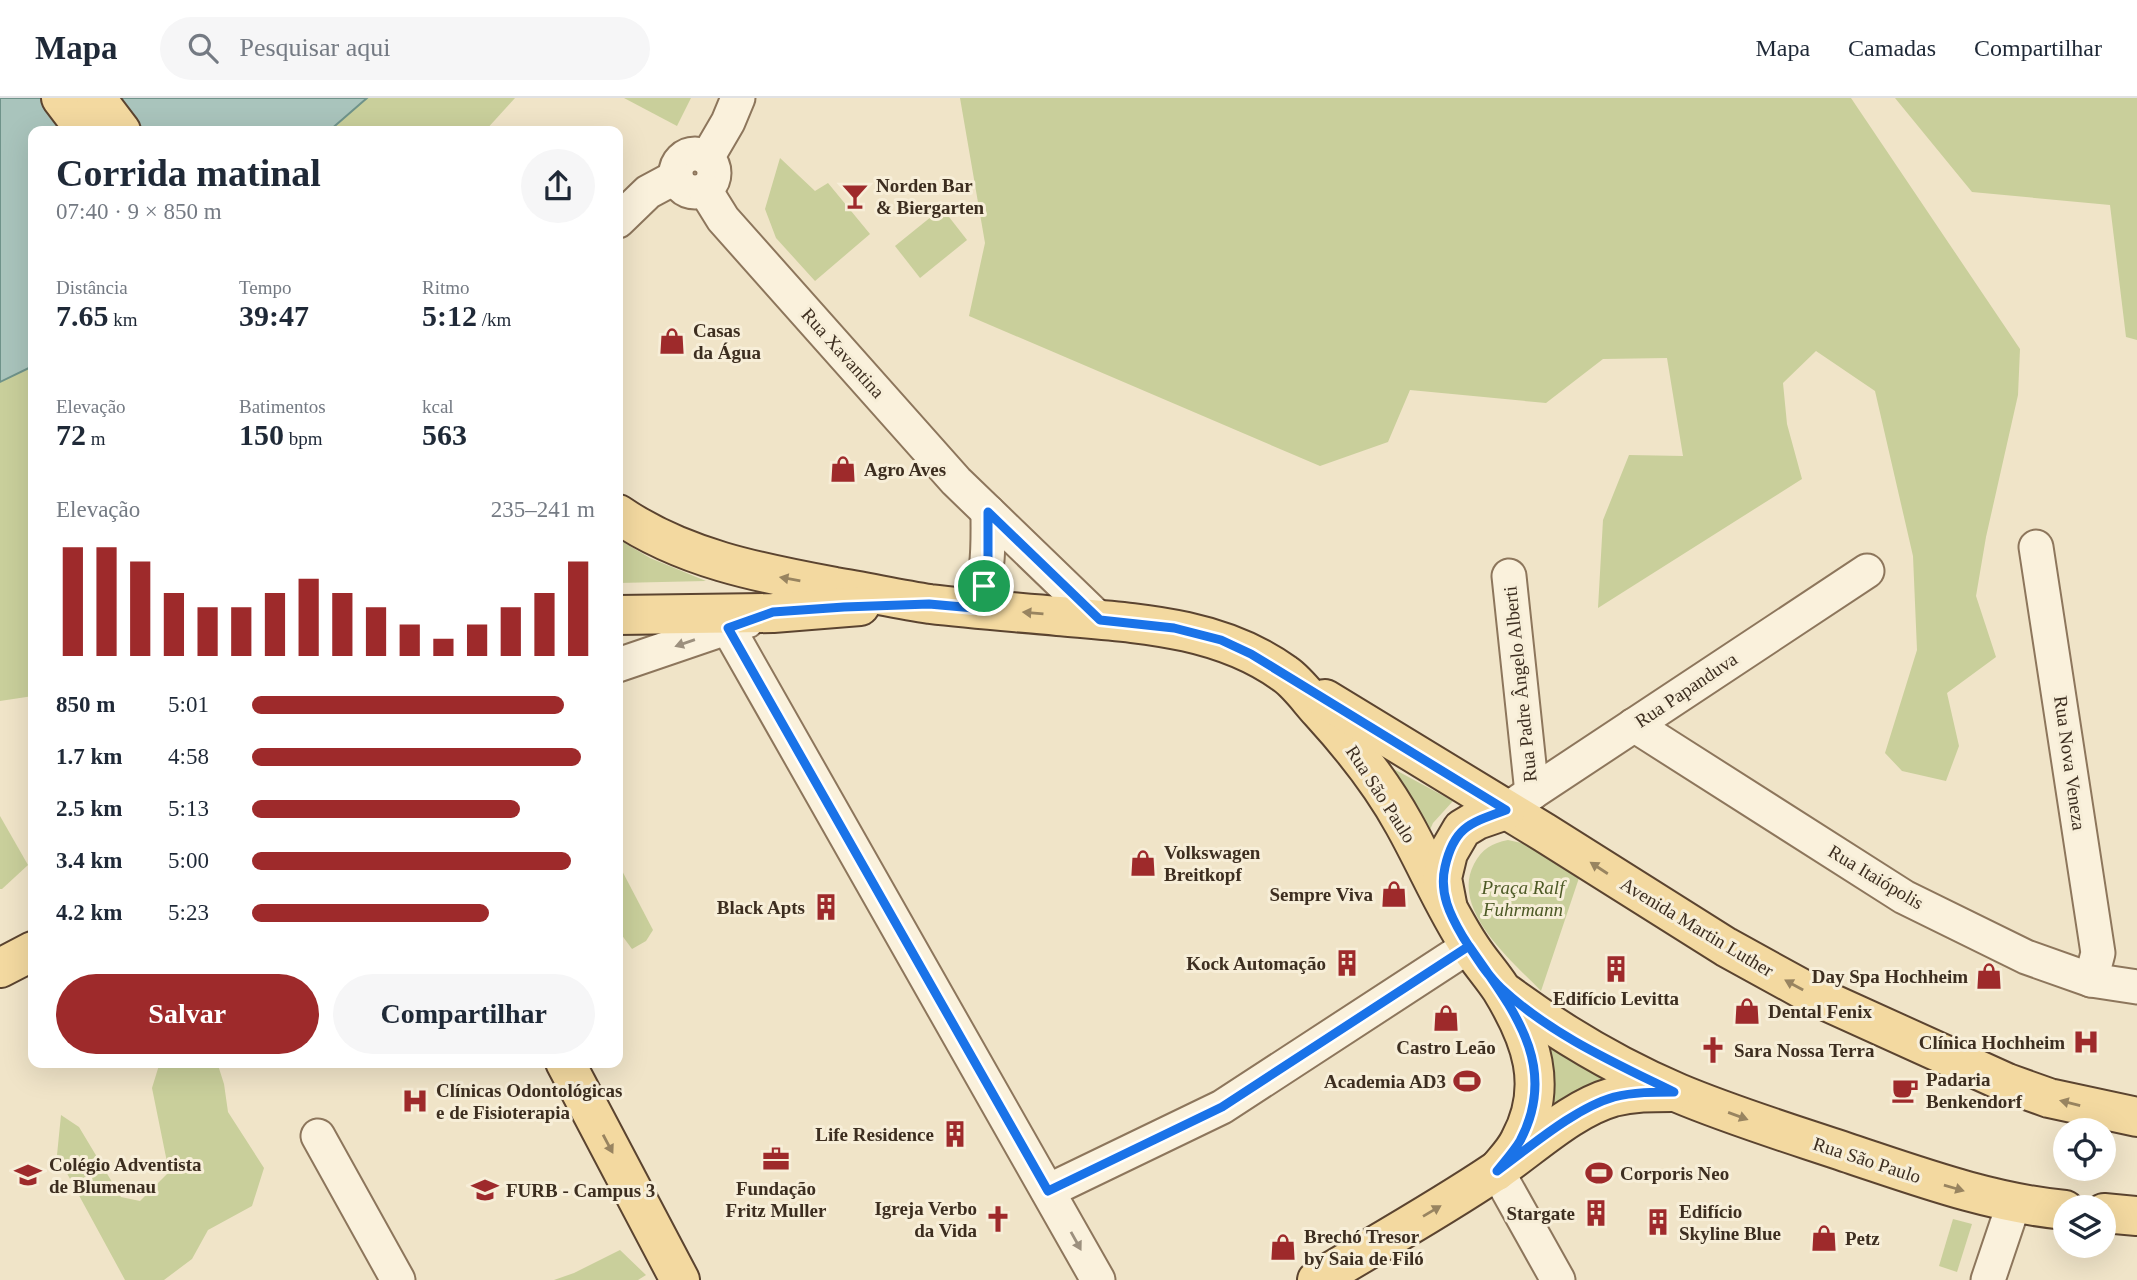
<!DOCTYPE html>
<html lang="pt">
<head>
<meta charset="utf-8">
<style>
  body { margin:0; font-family:"Times New Roman",serif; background:#f6f6f7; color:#1f2937; height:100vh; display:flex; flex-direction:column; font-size:26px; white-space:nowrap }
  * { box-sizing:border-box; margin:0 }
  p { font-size:23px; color:#747a83 }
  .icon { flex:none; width:38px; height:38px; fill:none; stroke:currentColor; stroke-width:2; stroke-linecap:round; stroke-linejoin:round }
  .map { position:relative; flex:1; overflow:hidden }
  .drawer { position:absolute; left:28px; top:28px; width:595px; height:942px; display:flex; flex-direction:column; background:#fff; border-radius:14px; box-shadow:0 7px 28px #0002 }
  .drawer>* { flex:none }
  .tools { position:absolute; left:2053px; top:1020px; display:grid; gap:14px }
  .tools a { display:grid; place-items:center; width:63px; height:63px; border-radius:50%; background:#fff; box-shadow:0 7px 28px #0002; font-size:35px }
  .pin { position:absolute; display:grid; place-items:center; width:60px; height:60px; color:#fff; margin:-30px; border:4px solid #fff; border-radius:50%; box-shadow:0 2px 7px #0007 }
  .round { display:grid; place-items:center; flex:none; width:74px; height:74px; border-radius:37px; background:#f6f6f7 }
  .summary { display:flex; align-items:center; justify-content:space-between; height:119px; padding:0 28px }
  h1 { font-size:38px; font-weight:700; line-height:52px }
  .stats { display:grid; grid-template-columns:repeat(3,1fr); gap:10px; height:119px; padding:7px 28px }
  .stats div { display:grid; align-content:center }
  .stats b { font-size:30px; font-weight:700 }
  .stats small { font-size:19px; font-weight:400 }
  .stats p { font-size:19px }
  .chart { height:196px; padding:14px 28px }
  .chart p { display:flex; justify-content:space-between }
  .chart svg { width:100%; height:126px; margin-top:7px; stroke:#9e2a2b; stroke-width:6 }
  .primary-button { display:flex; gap:14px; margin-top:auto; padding:14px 28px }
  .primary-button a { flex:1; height:80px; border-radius:42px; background:#9e2a2b; color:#fff; font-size:28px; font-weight:700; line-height:80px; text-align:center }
  .primary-button a+a { background:#f6f6f7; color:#1f2937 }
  ul { padding:0 28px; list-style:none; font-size:23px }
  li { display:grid; grid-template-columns:112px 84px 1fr; align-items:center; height:52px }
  li i { height:18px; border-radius:9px; background:#9e2a2b }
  header { display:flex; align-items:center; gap:42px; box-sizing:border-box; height:98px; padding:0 35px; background:#fff; border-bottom:2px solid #e0e1e3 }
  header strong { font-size:33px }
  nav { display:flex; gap:38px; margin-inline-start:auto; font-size:24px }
  .search { width:490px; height:63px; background:#f6f6f7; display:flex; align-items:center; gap:18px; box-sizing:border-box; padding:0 24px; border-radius:38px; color:#747a83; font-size:26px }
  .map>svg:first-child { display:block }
</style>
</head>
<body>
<header>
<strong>Mapa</strong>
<div class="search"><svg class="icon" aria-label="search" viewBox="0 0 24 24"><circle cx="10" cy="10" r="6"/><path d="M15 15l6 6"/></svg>Pesquisar aqui</div>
<nav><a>Mapa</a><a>Camadas</a><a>Compartilhar</a></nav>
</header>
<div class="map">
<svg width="2137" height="1182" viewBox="0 0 2137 1182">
  <rect width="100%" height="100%" fill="#f0e4c8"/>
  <g fill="#c9cf9b">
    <path d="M367,0H515L485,33H329Z"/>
    <path d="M624,0H691L677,28Z"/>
    <path d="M960,0H1851L2020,251L2018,297L1986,439L1976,498L1996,559L1947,595L1959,648L1946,683L1902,673L1885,655L1917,552L1913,458L1875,293L1816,253L1783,285L1787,326L1802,381L1598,510L1603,422L1629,357L1683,358L1667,260L1603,261L1546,305L1410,292L1388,344L1320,368L969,218L985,145Z"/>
    <path d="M1895,0H2137V242L2126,239L2110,107L1972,94Z"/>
    <path d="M780,60L815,93L828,85L870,136L815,183L776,140L765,111Z"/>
    <path d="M942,110L967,142L920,180L895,148Z"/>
    <path d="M33,268V598L0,603V284Z"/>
    <path d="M618,441L650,460L706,483L618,485Z"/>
    <path d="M1390,669L1453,703L1433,725L1428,736Z"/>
    <path d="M0,718L28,767L2,791H0Z"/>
    <path d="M1508,742L1526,746L1579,780L1541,893C1512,863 1450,812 1474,766C1482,751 1492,745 1508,742Z"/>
    <path d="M618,765L653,832L646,843L632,851L618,832Z"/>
    <path d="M1534,926L1612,978L1564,999L1546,1015Z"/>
    <path d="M160,964H217L224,986L228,1014L264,1070L252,1108L208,1132L192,1161L164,1182H125L57,1057L61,1017L79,1029L121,1099L140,1103L169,1074L152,990Z"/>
    <path d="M1953,1121L1972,1126L1957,1174L1939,1168Z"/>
    <path d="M620,1152L646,1177L638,1182H554L574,1175Z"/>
  </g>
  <path fill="#a9c4bc" stroke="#6f938a" stroke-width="2" d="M0,0H367L329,33H33V268L0,284Z"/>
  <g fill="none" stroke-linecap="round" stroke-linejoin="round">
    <defs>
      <g id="minor">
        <circle cx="695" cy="75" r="19"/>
        <path d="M707,60L728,24L738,0"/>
        <path d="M705,92L723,121L956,383L1100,522"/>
        <path d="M618,123L648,94L676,79"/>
        <path d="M2036,449L2098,855L2091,882"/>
        <path d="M1509,478L1532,695"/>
        <path d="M974,510C990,474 988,452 988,414"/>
        <path d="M728,530L1098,1182"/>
        <path d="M618,567L747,523"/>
        <path d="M1634,627L1904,799L2026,859L2091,882L2137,889"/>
        <path d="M1506,712L1867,473"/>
        <path d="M318,1038L398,1182"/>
        <path d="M1497,1073L1558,1182"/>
        <path d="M1048,1093L1222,1009L1469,848"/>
        <path d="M1988,1182L2014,1105"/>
      </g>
      <g id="major">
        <path d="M61,0L86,33"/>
        <path d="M96,0L121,33"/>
        <path d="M618,416C682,460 759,475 835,489C866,494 898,501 930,506C972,511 1015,514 1058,518C1135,525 1219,528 1285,576C1298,585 1309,601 1320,613C1352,648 1381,684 1404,726C1427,767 1445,811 1471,850C1480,864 1492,877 1501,891C1531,940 1549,988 1520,1042C1515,1053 1505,1063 1497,1073"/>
        <path d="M618,517L773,515L860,508"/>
        <path d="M1325,601L1545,735L1726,849L1815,898L2007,985L2049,1000L2137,1019"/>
        <path d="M1447,806L1442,780L1448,755L1462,731L1477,722L1506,712"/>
        <path d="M0,870L33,853"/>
        <path d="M1507,896C1560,935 1617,969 1678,995C1735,1019 1795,1037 1854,1057C1923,1080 1992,1105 2065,1112"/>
        <path d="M565,964L680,1182"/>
        <path d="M2104,1115L2137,1118"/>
        <path d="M1317,1182C1377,1146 1438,1112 1496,1073C1532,1049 1571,1011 1613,999C1633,994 1652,994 1672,994"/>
      </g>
    </defs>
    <use href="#minor" stroke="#8d765c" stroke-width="37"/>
    <use href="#major" stroke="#5b4430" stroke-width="42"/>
    <use href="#minor" stroke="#faf1dc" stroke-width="33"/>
    <use href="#major" stroke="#f3d9a0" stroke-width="38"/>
  </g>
  <defs><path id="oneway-solid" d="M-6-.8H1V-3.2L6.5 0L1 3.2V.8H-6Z" transform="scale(1.75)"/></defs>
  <g fill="#988460">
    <use href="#oneway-solid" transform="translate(790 481) rotate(-170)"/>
    <use href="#oneway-solid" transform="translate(1033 515) rotate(-175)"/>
    <use href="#oneway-solid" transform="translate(1599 770) rotate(-147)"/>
    <use href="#oneway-solid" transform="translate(1794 887) rotate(-151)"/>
    <use href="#oneway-solid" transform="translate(2070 1005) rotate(-166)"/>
    <use href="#oneway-solid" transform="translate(1738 1018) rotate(20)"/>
    <use href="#oneway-solid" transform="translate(608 1046) rotate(62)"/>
    <use href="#oneway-solid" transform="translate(1954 1090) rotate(16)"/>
    <use href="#oneway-solid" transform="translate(1432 1113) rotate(-31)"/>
  </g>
  <g fill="#9c907e">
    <use href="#oneway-solid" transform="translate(685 545) rotate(161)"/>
    <use href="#oneway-solid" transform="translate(1076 1143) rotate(61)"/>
  </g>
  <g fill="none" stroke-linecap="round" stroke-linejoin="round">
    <defs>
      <path id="route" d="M984,488L974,510L929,506L844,509L773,514L728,530L1048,1093L1222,1009L1469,848C1510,908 1561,966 1520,1043C1514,1053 1505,1063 1497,1073C1530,1049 1575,1010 1614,999C1634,994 1654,994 1674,994C1615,965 1550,936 1501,890C1486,876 1474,856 1463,839C1450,817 1439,795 1445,769C1454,729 1470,725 1506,712L1251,556L1221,542L1174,530L1100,522L988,414V474L984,488"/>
    </defs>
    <use href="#route" stroke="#fff" stroke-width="14"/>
    <use href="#route" stroke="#1a73e8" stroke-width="9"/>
  </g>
  <defs>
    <symbol id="bar-bare" viewBox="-9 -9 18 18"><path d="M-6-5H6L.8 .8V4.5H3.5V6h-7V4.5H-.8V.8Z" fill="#9e2a2b" stroke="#f7eed8" stroke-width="2.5" paint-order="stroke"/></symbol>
    <symbol id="shop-bare" viewBox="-9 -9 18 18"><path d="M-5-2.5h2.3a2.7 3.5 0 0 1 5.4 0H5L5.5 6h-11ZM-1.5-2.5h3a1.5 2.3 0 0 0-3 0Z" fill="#9e2a2b" stroke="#f7eed8" stroke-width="2.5" paint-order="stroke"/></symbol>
    <symbol id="building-bare" viewBox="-9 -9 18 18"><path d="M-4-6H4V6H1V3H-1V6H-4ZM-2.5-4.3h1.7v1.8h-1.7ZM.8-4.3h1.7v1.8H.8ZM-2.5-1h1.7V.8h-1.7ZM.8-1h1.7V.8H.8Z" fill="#9e2a2b" stroke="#f7eed8" stroke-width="2.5" paint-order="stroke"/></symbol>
    <symbol id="hospital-bare" viewBox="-9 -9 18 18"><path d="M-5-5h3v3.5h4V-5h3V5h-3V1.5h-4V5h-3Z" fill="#9e2a2b" stroke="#f7eed8" stroke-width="2.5" paint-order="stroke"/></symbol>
    <symbol id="church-bare" viewBox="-9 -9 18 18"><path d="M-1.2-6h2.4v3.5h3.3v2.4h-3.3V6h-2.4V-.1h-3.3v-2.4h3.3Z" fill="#9e2a2b" stroke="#f7eed8" stroke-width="2.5" paint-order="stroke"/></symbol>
    <symbol id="stadium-bare" viewBox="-9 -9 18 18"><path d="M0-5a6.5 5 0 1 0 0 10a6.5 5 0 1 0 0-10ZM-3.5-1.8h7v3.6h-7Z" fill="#9e2a2b" stroke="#f7eed8" stroke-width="2.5" paint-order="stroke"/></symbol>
    <symbol id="cafe-bare" viewBox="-9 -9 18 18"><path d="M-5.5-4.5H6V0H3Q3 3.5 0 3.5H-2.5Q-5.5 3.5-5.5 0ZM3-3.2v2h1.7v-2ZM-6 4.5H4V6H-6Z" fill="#9e2a2b" stroke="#f7eed8" stroke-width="2.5" paint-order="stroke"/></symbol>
    <symbol id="office-bare" viewBox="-9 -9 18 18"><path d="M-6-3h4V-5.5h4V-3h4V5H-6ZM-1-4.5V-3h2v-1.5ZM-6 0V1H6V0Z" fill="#9e2a2b" stroke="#f7eed8" stroke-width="2.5" paint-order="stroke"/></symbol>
    <symbol id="school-bare" viewBox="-9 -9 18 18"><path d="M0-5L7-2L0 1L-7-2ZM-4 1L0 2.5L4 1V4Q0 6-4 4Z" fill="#9e2a2b" stroke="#f7eed8" stroke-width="2.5" paint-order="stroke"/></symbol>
    <symbol id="university-bare" viewBox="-9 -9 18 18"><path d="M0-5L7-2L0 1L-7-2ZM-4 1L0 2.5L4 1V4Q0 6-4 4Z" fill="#9e2a2b" stroke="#f7eed8" stroke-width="2.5" paint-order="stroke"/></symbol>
  </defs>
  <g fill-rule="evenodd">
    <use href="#bar-bare" x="836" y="79" width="38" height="38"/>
    <use href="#shop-bare" x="653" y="224" width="38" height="38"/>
    <use href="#shop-bare" x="824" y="352" width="38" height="38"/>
    <use href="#shop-bare" x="1124" y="746" width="38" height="38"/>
    <use href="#shop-bare" x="1375" y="777" width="38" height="38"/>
    <use href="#building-bare" x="807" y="790" width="38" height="38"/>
    <use href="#building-bare" x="1328" y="846" width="38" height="38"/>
    <use href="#building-bare" x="1597" y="852" width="38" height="38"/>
    <use href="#shop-bare" x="1970" y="859" width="38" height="38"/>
    <use href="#shop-bare" x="1728" y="894" width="38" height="38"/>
    <use href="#shop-bare" x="1427" y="901" width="38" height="38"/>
    <use href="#hospital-bare" x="2067" y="925" width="38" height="38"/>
    <use href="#church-bare" x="1694" y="933" width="38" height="38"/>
    <use href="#stadium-bare" x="1448" y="964" width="38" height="38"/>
    <use href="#cafe-bare" x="1886" y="973" width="38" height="38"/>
    <use href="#hospital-bare" x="396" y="984" width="38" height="38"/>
    <use href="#building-bare" x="936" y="1017" width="38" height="38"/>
    <use href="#office-bare" x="757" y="1042" width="38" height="38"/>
    <use href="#stadium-bare" x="1580" y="1056" width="38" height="38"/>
    <use href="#school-bare" x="9" y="1058" width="38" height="38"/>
    <use href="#university-bare" x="466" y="1073" width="38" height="38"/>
    <use href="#building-bare" x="1577" y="1096" width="38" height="38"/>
    <use href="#church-bare" x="979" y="1102" width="38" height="38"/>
    <use href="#building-bare" x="1639" y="1105" width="38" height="38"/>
    <use href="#shop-bare" x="1805" y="1121" width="38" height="38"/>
    <use href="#shop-bare" x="1264" y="1130" width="38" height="38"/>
  </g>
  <g text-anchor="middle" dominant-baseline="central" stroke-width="6" stroke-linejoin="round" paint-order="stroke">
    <g font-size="19" font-weight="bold" fill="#3d2e20" stroke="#f7eed8" text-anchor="start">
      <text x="876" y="87">Norden Bar<tspan x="876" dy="22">&amp; Biergarten</tspan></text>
      <text x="693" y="232">Casas<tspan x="693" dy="22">da Água</tspan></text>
      <text x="864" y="371">Agro Aves</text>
      <text x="1164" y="754">Volkswagen<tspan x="1164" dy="22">Breitkopf</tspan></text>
      <text x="1373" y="796" text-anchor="end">Sempre Viva</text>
      <text x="805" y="809" text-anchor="end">Black Apts</text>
      <text x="1326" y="865" text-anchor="end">Kock Automação</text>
      <text x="1968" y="878" text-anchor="end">Day Spa Hochheim</text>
      <text x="1616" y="900" text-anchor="middle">Edifício Levitta</text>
      <text x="1768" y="913">Dental Fenix</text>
      <text x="2065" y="944" text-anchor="end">Clínica Hochheim</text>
      <text x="1446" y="949" text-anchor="middle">Castro Leão</text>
      <text x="1734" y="952">Sara Nossa Terra</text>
      <text x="1926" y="981">Padaria<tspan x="1926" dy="22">Benkendorf</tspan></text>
      <text x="1446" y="983" text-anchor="end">Academia AD3</text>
      <text x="436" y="992">Clínicas Odontológicas<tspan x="436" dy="22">e de Fisioterapia</tspan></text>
      <text x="934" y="1036" text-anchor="end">Life Residence</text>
      <text x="49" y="1066">Colégio Adventista<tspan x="49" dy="22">de Blumenau</tspan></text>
      <text x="1620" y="1075">Corporis Neo</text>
      <text x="776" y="1090" text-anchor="middle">Fundação<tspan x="776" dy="22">Fritz Muller</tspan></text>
      <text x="506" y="1092">FURB - Campus 3</text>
      <text x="977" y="1110" text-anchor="end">Igreja Verbo<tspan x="977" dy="22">da Vida</tspan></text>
      <text x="1679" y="1113">Edifício<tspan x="1679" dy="22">Skyline Blue</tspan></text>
      <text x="1575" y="1115" text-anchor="end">Stargate</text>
      <text x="1304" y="1138">Brechó Tresor<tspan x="1304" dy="22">by Saia de Filó</tspan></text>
      <text x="1845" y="1140">Petz</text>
    </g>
    <g font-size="19" fill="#3d2e20" stroke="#f7eed8">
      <text transform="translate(843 255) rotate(48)">Rua Xavantina</text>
      <text transform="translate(1520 586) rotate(-96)">Rua Padre Ângelo Alberti</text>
      <text transform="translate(1686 592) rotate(-34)">Rua Papanduva</text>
      <text transform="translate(2070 665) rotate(82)">Rua Nova Veneza</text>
      <text transform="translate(1381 696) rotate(57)">Rua São Paulo</text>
      <text transform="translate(1876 779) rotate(31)">Rua Itaiópolis</text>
      <text transform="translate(1697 829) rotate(31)">Avenida Martin Luther</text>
      <text transform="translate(1867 1062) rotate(18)">Rua São Paulo</text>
    </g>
    <g font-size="19" font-style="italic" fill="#4d5a26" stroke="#f7eed8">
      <text x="1523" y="789">Praça Ralf<tspan x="1523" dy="22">Fuhrmann</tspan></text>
    </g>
  </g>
</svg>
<div class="tools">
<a><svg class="icon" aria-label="locate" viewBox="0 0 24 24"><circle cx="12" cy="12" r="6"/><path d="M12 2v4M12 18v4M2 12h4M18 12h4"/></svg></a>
<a><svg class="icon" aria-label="layers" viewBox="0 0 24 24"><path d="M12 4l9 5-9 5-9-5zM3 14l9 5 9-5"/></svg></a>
</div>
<div class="pin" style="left:984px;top:488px;background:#1e9e55"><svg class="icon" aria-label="arrive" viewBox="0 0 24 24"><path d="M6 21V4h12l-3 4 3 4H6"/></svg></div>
<section class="drawer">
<div class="summary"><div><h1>Corrida matinal</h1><p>07:40 · 9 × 850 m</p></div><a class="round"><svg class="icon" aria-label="share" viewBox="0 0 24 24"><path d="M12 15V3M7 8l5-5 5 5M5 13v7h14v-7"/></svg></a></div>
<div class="stats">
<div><p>Distância</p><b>7.65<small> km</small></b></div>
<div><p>Tempo</p><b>39:47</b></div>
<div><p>Ritmo</p><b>5:12<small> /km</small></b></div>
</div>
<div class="stats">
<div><p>Elevação</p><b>72<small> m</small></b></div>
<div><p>Batimentos</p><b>150<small> bpm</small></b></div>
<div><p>kcal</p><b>563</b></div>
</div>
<div class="chart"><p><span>Elevação</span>235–241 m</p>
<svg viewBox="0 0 160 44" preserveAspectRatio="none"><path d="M5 44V6M15 44V6M25 44V11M35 44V22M45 44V27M55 44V27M65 44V22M75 44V17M85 44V22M95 44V27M105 44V33M115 44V38M125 44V33M135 44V27M145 44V22M155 44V11"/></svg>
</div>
<ul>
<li><b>850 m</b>5:01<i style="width:91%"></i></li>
<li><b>1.7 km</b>4:58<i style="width:96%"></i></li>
<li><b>2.5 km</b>5:13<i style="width:78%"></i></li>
<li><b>3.4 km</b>5:00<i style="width:93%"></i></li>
<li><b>4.2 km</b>5:23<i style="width:69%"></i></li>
</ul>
<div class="primary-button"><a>Salvar</a><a>Compartilhar</a></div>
</section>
</div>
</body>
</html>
